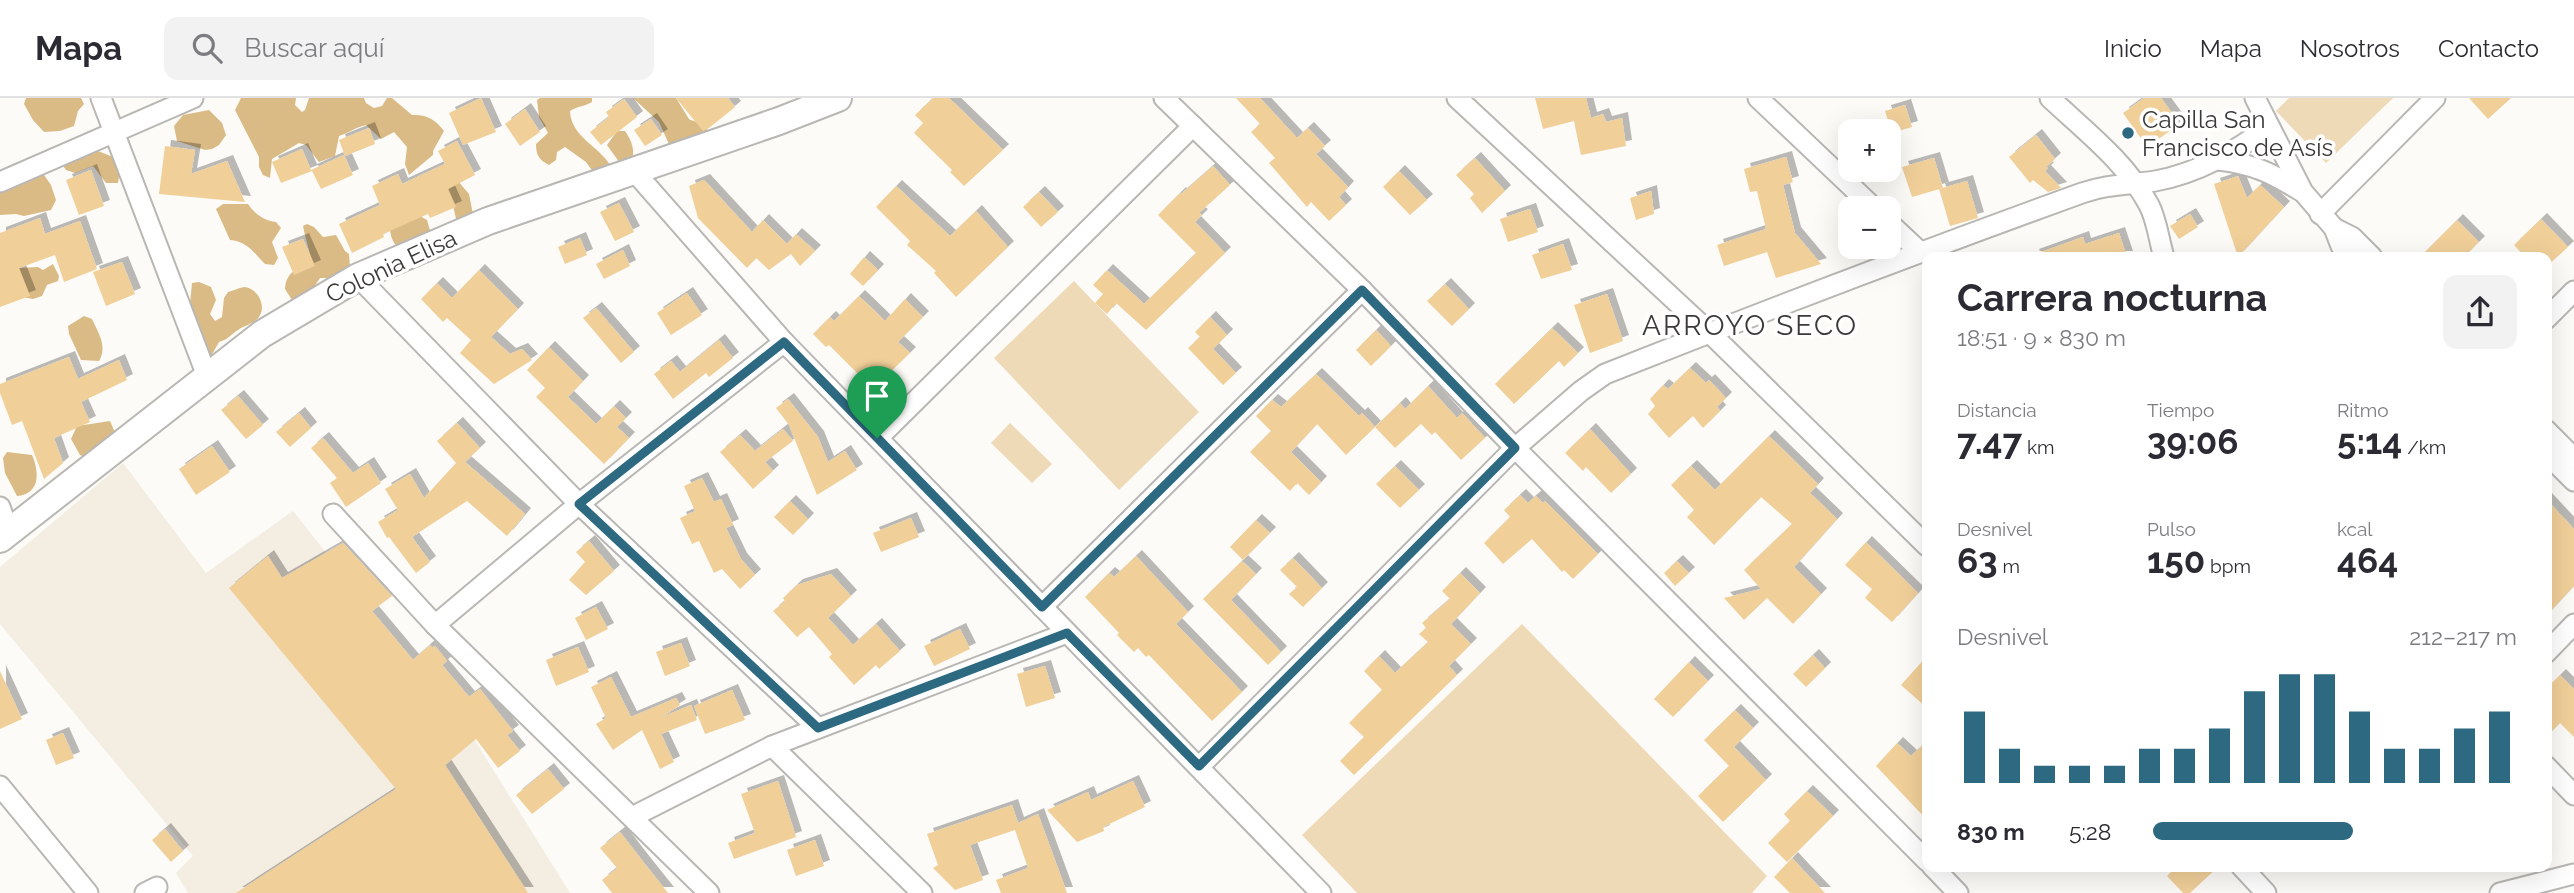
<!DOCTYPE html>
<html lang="es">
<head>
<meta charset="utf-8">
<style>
  body { margin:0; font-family:Raleway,sans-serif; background:#f2f2f3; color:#2b2b33; height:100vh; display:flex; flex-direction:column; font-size:26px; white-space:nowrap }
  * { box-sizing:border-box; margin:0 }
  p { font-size:23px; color:#7c7c81 }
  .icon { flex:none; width:38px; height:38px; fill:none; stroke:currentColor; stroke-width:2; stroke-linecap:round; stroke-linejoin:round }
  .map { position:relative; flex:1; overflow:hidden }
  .side { position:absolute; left:1922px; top:154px; width:630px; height:620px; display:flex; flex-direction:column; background:#fff; border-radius:14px; box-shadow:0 7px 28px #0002 }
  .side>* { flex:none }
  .buttons { position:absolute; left:1838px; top:21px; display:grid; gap:14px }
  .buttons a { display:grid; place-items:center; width:63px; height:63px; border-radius:14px; background:#fff; box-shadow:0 7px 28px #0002; font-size:35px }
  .pin { position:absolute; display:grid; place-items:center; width:60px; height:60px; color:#fff; margin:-72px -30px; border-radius:50% 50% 50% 0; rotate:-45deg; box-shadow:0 0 7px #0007 }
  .pin .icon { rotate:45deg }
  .round { display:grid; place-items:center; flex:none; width:74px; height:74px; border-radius:14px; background:#f2f2f3 }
  .headline { display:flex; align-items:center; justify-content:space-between; height:119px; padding:0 35px }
  h1 { font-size:38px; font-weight:700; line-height:52px }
  .figures { display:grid; grid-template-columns:repeat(3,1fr); gap:10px; height:119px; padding:7px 35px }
  .figures div { display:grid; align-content:center }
  .figures b { font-size:35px; font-weight:700 }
  .figures small { font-size:19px; font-weight:400 }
  .figures p { font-size:19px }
  .chart { height:196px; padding:14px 35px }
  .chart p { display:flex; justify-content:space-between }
  .chart svg { width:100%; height:126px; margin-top:7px; stroke:#2d6a81; stroke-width:6 }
  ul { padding:0 35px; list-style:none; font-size:23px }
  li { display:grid; grid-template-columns:112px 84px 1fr; align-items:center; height:52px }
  li i { height:18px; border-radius:9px; background:#2d6a81 }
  header { display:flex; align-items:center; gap:42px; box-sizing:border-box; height:98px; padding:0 35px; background:#fff; border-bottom:2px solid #e1e1e2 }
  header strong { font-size:33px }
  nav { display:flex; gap:38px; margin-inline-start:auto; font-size:24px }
  .search { width:490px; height:63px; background:#f2f2f3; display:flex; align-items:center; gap:18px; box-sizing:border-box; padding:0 24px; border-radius:14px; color:#7c7c81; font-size:26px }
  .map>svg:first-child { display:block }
</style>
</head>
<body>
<header>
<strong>Mapa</strong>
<div class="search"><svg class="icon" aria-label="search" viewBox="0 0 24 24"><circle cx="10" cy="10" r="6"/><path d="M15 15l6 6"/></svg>Buscar aquí</div>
<nav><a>Inicio</a><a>Mapa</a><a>Nosotros</a><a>Contacto</a></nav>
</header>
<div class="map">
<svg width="2574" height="795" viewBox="0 0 2574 795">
  <defs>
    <filter id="shadow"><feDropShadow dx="6" dy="-6" stdDeviation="0" flood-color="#0004"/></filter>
  </defs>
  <rect width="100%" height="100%" fill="#fdfbf7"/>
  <path fill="#f3ede2" d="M123,365L206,475L293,413L474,641L570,795H188L176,775L193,758L0,526V469Z"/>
  <g fill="#efdab8">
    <path d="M2289,0H2393L2326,65L2276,13Z"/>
    <path d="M1074,183L1199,314L1119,392L994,260Z"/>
    <path d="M1010,325L1052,366L1032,385L991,345Z"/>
    <path d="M1522,526L1767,778L1752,795H1357L1302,737Z"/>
  </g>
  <g fill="#dbbb85">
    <path d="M26,0H81L84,6L78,13L74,28L60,33L44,34L33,22L24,6Z"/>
    <path d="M241,0H296L295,7L302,14L305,12L309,0H364L366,5L374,10L382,8L387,0H392L412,17C427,16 436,22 444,33L433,53V57L409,77L405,66L407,49L394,34L381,41L366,27C356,29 349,35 339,38L335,58L319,64L306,47L299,45L272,61L270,80L263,77L259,69V59L235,12Z"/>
    <path d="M540,0H592V4C584,9 577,8 570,13C571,39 599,48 610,67L596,78L586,64L565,49L557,54L556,62L549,67C539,62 536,57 536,46L548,35L539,19L537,2Z"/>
    <path d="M633,0H676L689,21C696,25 706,24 708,34L672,53L659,24Z"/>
    <path d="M209,12L222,25L226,37L219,47L212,51L205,52L177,43L174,28L183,17Z"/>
    <path d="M617,33H625C632,43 636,54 631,65L622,68L607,47Z"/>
    <path d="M93,51L118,61L120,73L118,85H106L93,68L75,75L66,72L61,65Z"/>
    <path d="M42,74L51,87L56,102L51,112L24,118L16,116L0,117V87Z"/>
    <path d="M458,83L469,96L474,121L457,125L451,99L445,91Z"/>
    <path d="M223,106H248C255,116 264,123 276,124L281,130L272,144L278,160L274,167L265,166C254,155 247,143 230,142L216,111Z"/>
    <path d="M413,114L427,122L432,139L401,153C391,144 390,136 389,124Z"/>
    <path d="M307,126L314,129L323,139L336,137L345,153L349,156L350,170L332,180H320L308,198L292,202L285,191C286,174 297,170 312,164L304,133L303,128Z"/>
    <path d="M53,166L59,178L58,183L47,187L42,198L33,201L22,199L19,170L38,169L43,172Z"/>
    <path d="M199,184L211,189L216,202L210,216L215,223L222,219L224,200L228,194C233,193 240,189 245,189C256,190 265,205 261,215C257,226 246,226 238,232C231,236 229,241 219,244L210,260L189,216L192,185Z"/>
    <path d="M84,218L92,221C98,234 108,249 99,263L81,262L69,236L68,228Z"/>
    <path d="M110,323L117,339L88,360L80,357L71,341L77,328Z"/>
    <path d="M7,354L32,357C39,373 41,396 17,398L5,375L3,360Z"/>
  </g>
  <g fill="#f0cf99" filter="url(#shadow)">
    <path d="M481,0L496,34L463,47L449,15Z"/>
    <path d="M676,0H728L735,9L709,30L703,33Z"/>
    <path d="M933,0H949L1003,52L964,88L950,74L952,72L914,35L923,25L915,17Z"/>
    <path d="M1236,0H1260L1297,40L1308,30L1325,48L1316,56L1348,89L1339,99L1346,107L1329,123L1311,104L1307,109L1269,65L1275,60L1251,34L1260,26Z"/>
    <path d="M1535,0H1586L1591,20L1603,16L1606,24L1622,20L1626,48L1581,57L1574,23L1543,31Z"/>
    <path d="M2144,0H2161L2180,26L2147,49L2123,15Z"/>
    <path d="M2469,0H2511L2488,21Z"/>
    <path d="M624,1L637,19L601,47L590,34L609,19L606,14Z"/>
    <path d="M1905,7L1912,29L1892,35L1885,13Z"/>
    <path d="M525,11L540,34L520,48L505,26Z"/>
    <path d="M651,21L662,37L645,48L634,32Z"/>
    <path d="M369,30L375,46L345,58L339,42Z"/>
    <path d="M2036,37L2055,61L2046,69L2048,70L2045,73L2061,90L2048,94L2033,82L2030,85L2009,59Z"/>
    <path d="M457,43L475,77L448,91L456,109L430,120L428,116L383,136L384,139L352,155L339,126L380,107L372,88L398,76L402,86L445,66L438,53Z"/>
    <path d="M165,48L195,52L191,76L227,63L245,104L159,96Z"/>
    <path d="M302,51L311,72L344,57L353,77L321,91L312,73L281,85L272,64Z"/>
    <path d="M1786,59L1793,84L1783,87L1795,135L1821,166L1776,180L1767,154L1724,168L1717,147L1766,131L1757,93L1750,94L1744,71Z"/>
    <path d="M1475,60L1505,93L1482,115L1470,100L1474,96L1456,77Z"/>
    <path d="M1934,60L1943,90L1912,99L1902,69Z"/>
    <path d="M1213,68L1230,87L1199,115L1202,117L1195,124L1225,155L1146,232L1116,205L1107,216L1095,205L1103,196L1093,187L1107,172L1144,206L1196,155L1158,117L1180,95L1181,96Z"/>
    <path d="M91,72L104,108L79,117L66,82Z"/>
    <path d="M1399,73L1427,102L1410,117L1383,89Z"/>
    <path d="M2238,78L2247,100L2260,87L2284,109L2238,159L2214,86Z"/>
    <path d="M704,82L752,134L763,122L787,146L796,136L815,153L800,168L791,156L769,172L756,160L747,170L698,120L689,88Z"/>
    <path d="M1967,83L1978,120L1950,128L1939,91Z"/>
    <path d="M896,88L950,138L976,113L1008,149L956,199L934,175L936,173L907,147L910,143L876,109Z"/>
    <path d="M1651,93L1654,116L1636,122L1630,100Z"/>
    <path d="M1039,94L1058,114L1041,129L1023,109Z"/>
    <path d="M619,105L634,134L615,143L600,114Z"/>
    <path d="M1530,111L1538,134L1508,144L1500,121Z"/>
    <path d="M2190,116L2198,129L2179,141L2170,128Z"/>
    <path d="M40,120L45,136L80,123L97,171L64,184L55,157L19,170L30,198L0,209V135Z"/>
    <path d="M2541,121L2568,149L2546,169V159H2525L2514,147Z"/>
    <path d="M2457,122L2479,144L2464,159H2420Z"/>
    <path d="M2119,135L2127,159H2034L2033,157L2083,139L2085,146Z"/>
    <path d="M580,140L587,157L565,166L558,149Z"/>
    <path d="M303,141L315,168L294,177L282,149Z"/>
    <path d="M1563,146L1572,172L1541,181L1532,157Z"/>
    <path d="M623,152L630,168L604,181L596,166Z"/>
    <path d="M864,159L878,172L863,188L850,176Z"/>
    <path d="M122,164L135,196L106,208L93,174Z"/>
    <path d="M479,172L518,211L491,239L510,256L522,251L532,262L494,286L460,255L471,242L447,220L443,224L421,201L437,185L452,200Z"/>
    <path d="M1445,186L1469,211L1452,228L1427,203Z"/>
    <path d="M687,195L702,217L671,237L657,215Z"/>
    <path d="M1607,196L1623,243L1590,255L1574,207Z"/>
    <path d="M859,198L885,223L905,201L923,219L898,244L910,255L882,282L873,273L864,282L829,247L826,249L813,236L830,219L834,223Z"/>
    <path d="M596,210L634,254L621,265L583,220Z"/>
    <path d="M1210,219L1227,237L1213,251L1236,275L1223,287L1188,250L1200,239L1195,234Z"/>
    <path d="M1552,230L1578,255L1564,269L1559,263L1514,306L1495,286Z"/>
    <path d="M1376,232L1391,248L1371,268L1356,252Z"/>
    <path d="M719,242L733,260L709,279L706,275L673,301L654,276L671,263L680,274Z"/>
    <path d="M549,249L583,283L568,299L596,326L614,308L626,320L617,329L629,340L604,366L536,299L545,290L527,272Z"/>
    <path d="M69,259L78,281L119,262L127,282L81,304L90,324L54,340L63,365L44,381L22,323L12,327L0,295V286Z"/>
    <path d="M1690,270L1706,285L1709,282L1726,300L1717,309L1720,313L1703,330L1693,318L1669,340L1648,316L1655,308L1650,301L1663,287L1668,291Z"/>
    <path d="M1316,276L1359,318L1362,315L1375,329L1346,357L1317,326L1291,354L1321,384L1309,397L1297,385L1290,393L1250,354L1271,333L1256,318L1272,302L1281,309Z"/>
    <path d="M1428,288L1457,320L1462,315L1485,340L1461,362L1435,334L1432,337L1421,326L1395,350L1375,329L1400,305L1405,311Z"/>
    <path d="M238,298L263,327L246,341L221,312Z"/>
    <path d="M788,301L818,339L828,364L845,353L857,372L817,397L789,327L776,310Z"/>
    <path d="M299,315L311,330L290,349L276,334Z"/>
    <path d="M457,325L480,350L465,364L525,416L507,438L467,403L412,439L430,464L416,475L389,439L387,440L378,424L398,412L385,391L410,376L424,400L456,365L437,343Z"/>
    <path d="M783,331L793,343L765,364L773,373L753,391L720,354L740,337L755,353Z"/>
    <path d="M1590,331L1631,376L1611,395L1586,369L1583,373L1565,355Z"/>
    <path d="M1769,338L1818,386L1810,395L1837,421L1794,469L1821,496L1793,526L1767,500L1744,522L1724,500L1761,491L1744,472L1792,426L1761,399L1714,447L1687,419L1694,412L1671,387L1691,368L1715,392Z"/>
    <path d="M323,340L353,375L368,365L381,385L346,409L330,385L337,380L311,350Z"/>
    <path d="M212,348L230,374L196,397L179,371Z"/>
    <path d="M1395,368L1419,392L1400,410L1376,386Z"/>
    <path d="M702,380L714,404L721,401L733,427L726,430L741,461L755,477L740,491L722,471L714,475L699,443L692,446L680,420L695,413L684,388Z"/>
    <path d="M1520,397L1528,405L1536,398L1543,405L1545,403L1598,456L1573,481L1564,472L1562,474L1532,441L1503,466L1484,445L1510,419L1504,412Z"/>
    <path d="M2546,401L2574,431V488L2546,518Z"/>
    <path d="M790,403L808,421L793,437L774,419Z"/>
    <path d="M911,420L919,439L881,454L873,435Z"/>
    <path d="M1256,422L1270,435L1243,462L1230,449Z"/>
    <path d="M589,443L614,473L586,497L569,482L585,464L576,454Z"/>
    <path d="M1866,444L1918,495L1892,524L1865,500L1872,491L1845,467Z"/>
    <path d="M343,445L392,498L372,513L413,562L430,547L432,550L435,548L447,563L442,567L469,599L480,591L513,633L507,637L520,653L498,670L476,641L445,667L528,795H236L396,691L229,490L268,458L282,480Z"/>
    <path d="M1136,458L1188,514L1176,526L1242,594L1212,623L1149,557L1146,559L1138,550L1134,554L1117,537L1119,535L1085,499L1109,475L1114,479Z"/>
    <path d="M1293,460L1322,490L1303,509L1289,496L1297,489L1280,472Z"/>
    <path d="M1242,463L1256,476L1231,502L1281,554L1268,567L1203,501Z"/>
    <path d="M1677,463L1689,475L1675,488L1664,475Z"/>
    <path d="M1460,475L1480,495L1451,526L1471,546L1449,568L1457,577L1354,677L1340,663L1364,639L1349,625L1382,592L1364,573L1379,558L1395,575L1428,544L1419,536L1426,530L1422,525L1450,501L1442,493Z"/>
    <path d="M831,476L851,498L828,520L853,547L876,526L900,553L879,571L876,567L854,587L829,559L832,556L809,529L797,539L773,513L785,503L783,500L797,487Z"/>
    <path d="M596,509L608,531L586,542L575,520Z"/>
    <path d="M960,531L970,551L934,568L924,548Z"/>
    <path d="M681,545L690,568L665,578L656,554Z"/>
    <path d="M578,549L589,574L556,588L546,562Z"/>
    <path d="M1813,557L1825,570L1806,589L1793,576Z"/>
    <path d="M1927,558V610L1901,587Z"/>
    <path d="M1689,564L1708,583L1673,619L1654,601Z"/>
    <path d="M1045,568L1055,600L1026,609L1017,576Z"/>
    <path d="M0,573L22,621L0,631Z"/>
    <path d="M2560,577L2574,591V639L2560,625L2546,639V591Z"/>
    <path d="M611,579L631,619L676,600L680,607L662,619L691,607L697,622L661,636L674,664L660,671L642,632L613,652L596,626L606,620L591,589Z"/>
    <path d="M732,592L745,622L705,636L694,608Z"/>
    <path d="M1735,612L1753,630L1734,649L1766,682L1723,724L1698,698L1729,668L1704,642Z"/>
    <path d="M63,635L74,660L56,667L46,642Z"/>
    <path d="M1927,643V722L1876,668L1897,645L1911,658Z"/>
    <path d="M548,671L564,691L532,716L516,697Z"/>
    <path d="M778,683L796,739L734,761L728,745L755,735L741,696Z"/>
    <path d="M1133,683L1145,709L1103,729L1104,733L1077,744L1047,712L1088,694L1091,702Z"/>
    <path d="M1807,693L1833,718L1787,764L1768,745L1790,723L1784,716Z"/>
    <path d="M1012,707L1018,725L1038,716L1067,795H1001L996,782L1028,770L1015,732L970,747L983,782L955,792L933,770L938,767L927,736Z"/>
    <path d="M165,731L183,753L171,764L152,742Z"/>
    <path d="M620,734L644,765L668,795H612L602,782L617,770L600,750Z"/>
    <path d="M815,742L824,768L796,778L787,752Z"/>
    <path d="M1792,760L1804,773L1825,795H1790L1774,779Z"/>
    <path d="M2177,768H2219L2190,795H2183L2167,778Z"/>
  </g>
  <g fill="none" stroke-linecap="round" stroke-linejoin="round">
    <defs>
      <g id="street">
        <path d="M101,0L207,278"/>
        <path d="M1164,0L1362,192L1515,350L1927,763"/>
        <path d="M1457,0L1710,235L1927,448"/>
        <path d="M1758,0L1874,110"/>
        <path d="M2050,0C2085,33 2126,64 2149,107C2157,122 2159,143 2164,159"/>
        <path d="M2255,0L2303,94L2334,130L2352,139L2372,159"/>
        <path d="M2218,62C2254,66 2271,75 2301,93"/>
        <path d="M633,72L784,244L1321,795"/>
        <path d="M0,84L193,0"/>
        <path d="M2320,116L2435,0"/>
        <path d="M1888,124L1920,154"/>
        <path d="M2334,130L2341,148L2352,159"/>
        <path d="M358,179L579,406L818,630"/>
        <path d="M2546,221L2574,193"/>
        <path d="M2546,332L2574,360"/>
        <path d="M878,340L1193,28"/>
        <path d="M2546,355L2574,383"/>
        <path d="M0,409L9,434"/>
        <path d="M333,416L435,527L709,795"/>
        <path d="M1042,509L1362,192"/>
        <path d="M435,527L579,406L784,244"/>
        <path d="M2546,555L2574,526"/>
        <path d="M772,648L922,795"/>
        <path d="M2546,668L2574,697"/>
        <path d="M1199,669L1515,350L1581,293L1605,276C1764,213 1922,153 2082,95C2107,86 2130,87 2155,83C2196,76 2237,53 2269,28"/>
        <path d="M0,688L88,795"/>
        <path d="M632,719L772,648L1067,535"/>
        <path d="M1932,768L1958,795"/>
        <path d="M2241,768L2266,795"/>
        <path d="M145,795L157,789"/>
        <path d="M2500,795L2574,776"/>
      </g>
      <path id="secondary" d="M0,441L262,236L358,179L488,123L779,23L838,0"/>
    </defs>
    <use href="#street" stroke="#b9b7b4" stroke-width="23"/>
    <use href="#secondary" stroke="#b9b7b4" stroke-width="30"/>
    <use href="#street" stroke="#fff" stroke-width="19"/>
    <use href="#secondary" stroke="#fff" stroke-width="26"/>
  </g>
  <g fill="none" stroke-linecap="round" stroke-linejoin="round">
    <defs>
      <path id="route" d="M1362,192L1515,350L1199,668L1067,535L818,630L579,406L784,244L1042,509Z"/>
    </defs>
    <use href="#route" stroke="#fff" stroke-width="14"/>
    <use href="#route" stroke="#2d6a81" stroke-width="9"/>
  </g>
  <circle fill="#2d6a81" stroke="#fff" stroke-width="2.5" cx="2128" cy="35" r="7"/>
  <g text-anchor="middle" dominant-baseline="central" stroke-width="7" stroke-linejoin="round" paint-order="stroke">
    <g font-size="24" fill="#3b3a39" stroke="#fff" text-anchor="start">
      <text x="2142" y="21">Capilla San<tspan x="2142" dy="28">Francisco de Asís</tspan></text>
    </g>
    <g font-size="24" fill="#3b3a39" stroke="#fff">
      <text transform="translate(391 168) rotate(-25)">Colonia Elisa</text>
    </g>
    <g font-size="28" letter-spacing="2" fill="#3b3a39" stroke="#fff">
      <text x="1750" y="227">ARROYO SECO</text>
    </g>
  </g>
</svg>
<div class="buttons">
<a>+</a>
<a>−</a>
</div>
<div class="pin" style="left:877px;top:340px;background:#1e9e55"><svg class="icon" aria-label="arrive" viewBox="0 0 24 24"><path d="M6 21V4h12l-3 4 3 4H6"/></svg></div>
<section class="side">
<div class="headline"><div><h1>Carrera nocturna</h1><p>18:51 · 9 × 830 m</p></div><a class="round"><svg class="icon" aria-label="share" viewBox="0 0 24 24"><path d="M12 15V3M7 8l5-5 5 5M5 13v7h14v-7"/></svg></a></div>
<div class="figures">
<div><p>Distancia</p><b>7.47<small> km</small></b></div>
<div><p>Tiempo</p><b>39:06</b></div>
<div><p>Ritmo</p><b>5:14<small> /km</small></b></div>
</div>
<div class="figures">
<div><p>Desnivel</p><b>63<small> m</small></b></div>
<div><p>Pulso</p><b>150<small> bpm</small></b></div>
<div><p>kcal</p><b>464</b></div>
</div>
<div class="chart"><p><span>Desnivel</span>212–217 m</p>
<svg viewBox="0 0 160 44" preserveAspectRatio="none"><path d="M5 44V19M15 44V32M25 44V38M35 44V38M45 44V38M55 44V32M65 44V32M75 44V25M85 44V12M95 44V6M105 44V6M115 44V19M125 44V32M135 44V32M145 44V25M155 44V19"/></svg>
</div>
<ul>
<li><b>830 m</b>5:28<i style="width:55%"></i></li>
</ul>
</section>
</div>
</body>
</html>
